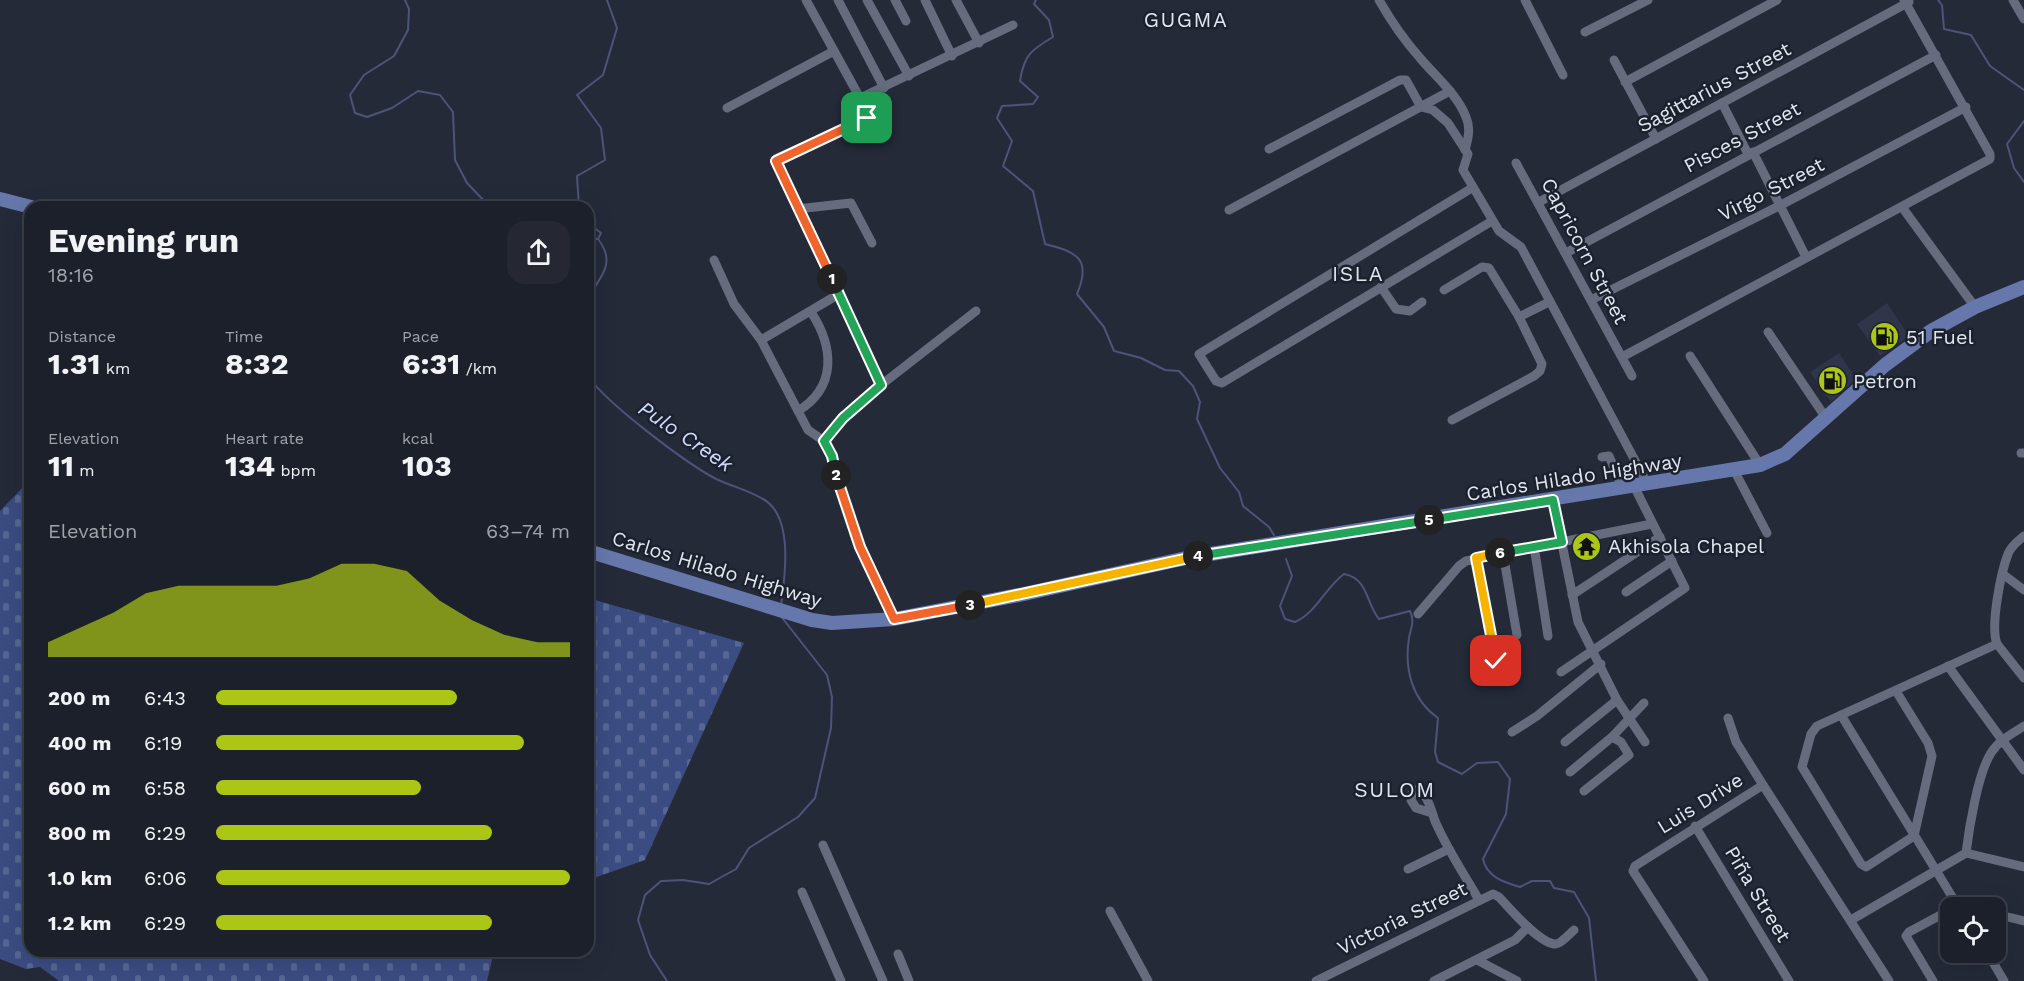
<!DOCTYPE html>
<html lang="en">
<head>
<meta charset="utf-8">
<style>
  body { margin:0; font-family:"Work Sans",sans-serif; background:#252833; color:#f1f3f6; height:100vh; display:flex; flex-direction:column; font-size:22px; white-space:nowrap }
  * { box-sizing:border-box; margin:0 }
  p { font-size:20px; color:#a0a3a9 }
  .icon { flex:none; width:33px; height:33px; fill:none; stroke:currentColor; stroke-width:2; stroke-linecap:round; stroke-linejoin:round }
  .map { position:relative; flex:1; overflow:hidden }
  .sheet { position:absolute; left:24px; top:201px; width:570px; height:756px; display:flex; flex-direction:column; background:#1c202b; border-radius:18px; box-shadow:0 6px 24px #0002,0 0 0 2px #3a3e47 }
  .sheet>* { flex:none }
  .tools { position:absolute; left:1940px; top:897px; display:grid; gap:12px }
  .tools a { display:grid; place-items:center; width:66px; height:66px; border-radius:12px; background:#1c202b; box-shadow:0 6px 24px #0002,0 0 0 2px #3a3e47; font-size:30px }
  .pin { position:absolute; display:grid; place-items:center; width:51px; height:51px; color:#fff; margin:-26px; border-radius:12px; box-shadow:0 3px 9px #0006 }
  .km { position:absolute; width:30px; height:30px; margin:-15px; border-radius:50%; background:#222; color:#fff; font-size:16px; line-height:30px; text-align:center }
  .round { display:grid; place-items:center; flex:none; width:63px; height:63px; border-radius:18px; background:#252833 }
  .head { display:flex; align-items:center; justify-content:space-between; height:102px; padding:0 24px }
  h1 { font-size:33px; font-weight:700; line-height:45px }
  .stats { display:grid; grid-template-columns:repeat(3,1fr); gap:9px; height:102px; padding:6px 24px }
  .stats div { display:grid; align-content:center }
  .stats b { font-size:30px; font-weight:700 }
  .stats small { font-size:16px; font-weight:400 }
  .stats p { font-size:16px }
  .chart { height:168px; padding:12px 24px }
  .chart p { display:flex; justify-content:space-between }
  .chart svg { width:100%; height:108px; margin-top:6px; fill:#abc615; opacity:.7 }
  ul { padding:0 24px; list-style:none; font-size:20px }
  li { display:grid; grid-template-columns:96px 72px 1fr; align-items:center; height:45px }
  li i { height:15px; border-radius:8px; background:#abc615 }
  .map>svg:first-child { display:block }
</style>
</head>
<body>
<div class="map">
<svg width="2024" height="981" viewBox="0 0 2024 981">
  <defs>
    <pattern id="cemetery-stones" width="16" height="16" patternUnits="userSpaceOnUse" patternTransform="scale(1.5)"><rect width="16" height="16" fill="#3b4c82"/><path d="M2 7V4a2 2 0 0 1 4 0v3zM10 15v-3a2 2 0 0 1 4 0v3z" fill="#576694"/></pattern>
  </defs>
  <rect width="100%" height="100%" fill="#252a39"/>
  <g fill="#2f3649">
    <path d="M1887,303L1909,336L1880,356L1857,324Z"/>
    <path d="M1839,353L1856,379L1831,402L1810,372Z"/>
  </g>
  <g fill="url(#cemetery-stones)">
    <path d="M30,480V951H497L493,956L487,981H59L40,967L26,969L0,959V511Z"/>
    <path d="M588,598L744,643L645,860L588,880Z"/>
  </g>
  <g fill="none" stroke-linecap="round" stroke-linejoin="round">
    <g stroke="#4c5479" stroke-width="2">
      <path d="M405,0L409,9L408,30L394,56L364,75L350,95L355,113L367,117L392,108L418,91L440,95L453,112L455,160L467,183L490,207"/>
      <path d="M1036,0L1034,4L1049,20L1053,37C1031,50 1024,55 1020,81L1038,97L1033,104L1002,106L997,118L1012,141L1003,166L1033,191L1045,244C1077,252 1092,259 1077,294L1104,327L1114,351L1141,358L1165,370L1179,371L1193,386L1200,402L1197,419L1220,468L1239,492L1243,506L1269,527L1274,535"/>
      <path d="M1938,0L1942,5L1944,29L1971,35L1990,66L2024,90"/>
      <path d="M2024,121L2007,144L2014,168L2024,182"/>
      <path d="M579,207L577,176L605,160L601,128L577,95L603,75L617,28L607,0"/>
      <path d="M588,223L601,233L598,239"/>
      <path d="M588,239H598C616,262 602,276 588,297"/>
      <path d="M588,376C606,403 686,463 716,479C731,486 748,490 763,499C794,516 785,577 781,606"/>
      <path d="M1286,559L1292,576L1280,606L1285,619L1295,622C1317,612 1325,588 1344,574C1369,579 1365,602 1379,619L1410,611C1415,622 1411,627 1409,638C1404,669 1412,700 1438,718L1435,752L1438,762L1462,774L1477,763L1498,762L1510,779L1506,814L1483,859C1487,877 1503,882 1520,887L1532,881H1550L1554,888L1574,892L1589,918L1596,981"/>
      <path d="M667,981L650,955L638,920L645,895L661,881L683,880L709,884L736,869L749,848L798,817L815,798L831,728L832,697L827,675L780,615"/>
    </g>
    <g stroke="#666c7d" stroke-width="9">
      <path d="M838,0L884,88"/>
      <path d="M867,0L909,76"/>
      <path d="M895,0L906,21"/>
      <path d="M925,0L952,56"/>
      <path d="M956,0L979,43"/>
      <path d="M1379,0C1391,21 1404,40 1420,58C1436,77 1457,94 1466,117C1471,128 1468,139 1465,150"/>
      <path d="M1525,0L1563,75"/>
      <path d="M2013,0L2024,19"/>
      <path d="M1585,32L1648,0"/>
      <path d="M1614,60L1656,139"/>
      <path d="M1625,82L1777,0"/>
      <path d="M860,98L1013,25"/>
      <path d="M1722,103L1748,154"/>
      <path d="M727,108L834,51"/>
      <path d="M1269,149L1400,80H1406L1421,107L1433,110L1448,123L1468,154L1463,170L1499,231L1521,247L1647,483"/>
      <path d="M1753,152L1806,257"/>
      <path d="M1516,163L1632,376"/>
      <path d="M1472,188L1199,354L1216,381L1222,383L1492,221"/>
      <path d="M1539,202L1909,2"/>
      <path d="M1902,207L1975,307"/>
      <path d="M797,209L851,203L872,243"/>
      <path d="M1229,210L1450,91"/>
      <path d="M1566,253L1936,55"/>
      <path d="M714,260L734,304L761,340L808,430L824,441L843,418L881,385L776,164L777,158L868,118L860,98L806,0"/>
      <path d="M1381,287L1396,309L1410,311L1422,302"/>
      <path d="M1444,290L1482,267L1489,268L1519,317L1542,364L1540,371L1534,376L1452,420"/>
      <path d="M1591,300L1781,205L1966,107"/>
      <path d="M1519,317L1549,302"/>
      <path d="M1768,332L1826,418"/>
      <path d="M761,340L839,294"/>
      <path d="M1690,356L1760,465"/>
      <path d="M1622,357L1990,159V154L1904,0"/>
      <path d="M881,385L976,311"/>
      <path d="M798,411C837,387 834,347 811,312"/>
      <path d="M824,441C834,460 837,482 844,503C859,543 876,581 894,619"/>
      <path d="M2021,453H2024"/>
      <path d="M1602,457L1609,456L1622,487"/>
      <path d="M1734,470L1767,533"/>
      <path d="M1553,500L1578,622L1617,700L1645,742"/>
      <path d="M1534,546L1548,636"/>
      <path d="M1503,553L1517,635"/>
      <path d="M1476,558L1493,653L1502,677"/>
      <path d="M2004,575L2024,590"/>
      <path d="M1626,592L1672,561"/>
      <path d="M1572,595L1660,537"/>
      <path d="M1418,614L1459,566L1466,561L1652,524"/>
      <path d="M1997,644L2024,678"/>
      <path d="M1948,666L2024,770"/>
      <path d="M1561,672L1685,588L1633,484"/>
      <path d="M1896,691L1928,743L1932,756L1914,836L1866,867L1861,864L1802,767L1811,734L1817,726L1997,644C1990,626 2001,572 2008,554C2011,546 2018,541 2024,536"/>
      <path d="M1841,715L1959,908"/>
      <path d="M1728,718L1736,742L1763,785"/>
      <path d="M1512,732L1537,716L1601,664"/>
      <path d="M1565,742L1617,700"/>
      <path d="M1570,772L1612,737L1644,703"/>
      <path d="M1584,791L1629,755L1621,742L1612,737"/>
      <path d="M1432,813L1416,808L1411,800L1412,794L1416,790C1428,793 1431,810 1435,821C1447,849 1464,874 1479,900"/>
      <path d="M1695,826L1789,981"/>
      <path d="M823,845L883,981"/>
      <path d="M1966,853L2024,867"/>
      <path d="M1408,869L1449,849"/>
      <path d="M802,892L841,981"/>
      <path d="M1110,911L1148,981"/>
      <path d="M1995,914L2024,921"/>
      <path d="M1851,920L1966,853C1969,828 1978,773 1991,753C1999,740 2012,734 2024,726"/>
      <path d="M1987,952L2004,981"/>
      <path d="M898,954L909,981"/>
      <path d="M1477,960L1517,981"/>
      <path d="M1316,981L1493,894L1499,897C1510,909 1537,941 1554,944C1560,945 1569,934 1574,930"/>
      <path d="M1434,981L1515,940L1528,927"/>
      <path d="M1704,981L1633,871L1635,866L1763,785L1889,981"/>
      <path d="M1933,981L1906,936L1909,932L1950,910"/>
    </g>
    <g stroke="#6677ac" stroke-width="14">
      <path d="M0,199L31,207"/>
      <path d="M588,551L812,620L832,623L894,619L1024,594L1186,558L1760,465L1785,454L1885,365L1931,331L1975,307L2024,287"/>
    </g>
  </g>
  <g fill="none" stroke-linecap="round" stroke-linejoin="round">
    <defs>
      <path id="split-1" d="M832,279L776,161L867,118"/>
      <path id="split-2" d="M832,279L881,385L843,418L824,441L832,456L836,475"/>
      <path id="split-3" d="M836,475L860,547L894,619L970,605"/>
      <path id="split-4" d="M970,605L1198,556"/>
      <path id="split-5" d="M1198,556L1429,520"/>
      <path id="split-6" d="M1429,520L1553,500L1562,542L1500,553"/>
      <path id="split-7" d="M1496,661L1476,558L1500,553"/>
    </defs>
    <use href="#split-1" stroke="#fff" stroke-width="12"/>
    <use href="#split-2" stroke="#fff" stroke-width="12"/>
    <use href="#split-3" stroke="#fff" stroke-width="12"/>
    <use href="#split-4" stroke="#fff" stroke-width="12"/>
    <use href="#split-5" stroke="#fff" stroke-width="12"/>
    <use href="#split-6" stroke="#fff" stroke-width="12"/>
    <use href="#split-7" stroke="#fff" stroke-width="12"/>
    <use href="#split-1" stroke="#f0652b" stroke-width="8"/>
    <use href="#split-2" stroke="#22a559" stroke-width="8"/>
    <use href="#split-3" stroke="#f0652b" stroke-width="8"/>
    <use href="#split-4" stroke="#f5b400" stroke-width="8"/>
    <use href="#split-5" stroke="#22a559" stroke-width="8"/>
    <use href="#split-6" stroke="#22a559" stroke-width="8"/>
    <use href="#split-7" stroke="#f5b400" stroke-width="8"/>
  </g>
  <defs>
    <symbol id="fuel-disc" viewBox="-11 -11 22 22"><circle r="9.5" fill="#abc615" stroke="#1c212e"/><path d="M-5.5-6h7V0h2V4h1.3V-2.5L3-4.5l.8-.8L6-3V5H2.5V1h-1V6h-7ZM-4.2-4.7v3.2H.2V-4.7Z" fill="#111"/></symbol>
    <symbol id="temple-disc" viewBox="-11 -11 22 22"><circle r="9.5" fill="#abc615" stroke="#1c212e"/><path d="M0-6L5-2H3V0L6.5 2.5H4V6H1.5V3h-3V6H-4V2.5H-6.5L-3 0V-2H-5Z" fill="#111"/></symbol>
  </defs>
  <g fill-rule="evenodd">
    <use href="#fuel-disc" x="1868" y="320" width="33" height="33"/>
    <use href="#fuel-disc" x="1816" y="364" width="33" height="33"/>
    <use href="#temple-disc" x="1570" y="530" width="33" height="33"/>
  </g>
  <g text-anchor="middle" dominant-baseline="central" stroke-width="5" stroke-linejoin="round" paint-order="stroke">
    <g font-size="20" fill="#e2e6ef" stroke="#1c212e">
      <text transform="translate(1714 87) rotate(-28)">Sagittarius Street</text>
      <text transform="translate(1742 137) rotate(-28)">Pisces Street</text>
      <text transform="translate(1771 189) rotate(-27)">Virgo Street</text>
      <text transform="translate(1585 251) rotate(62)">Capricorn Street</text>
      <text transform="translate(1574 477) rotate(-9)">Carlos Hilado Highway</text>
      <text transform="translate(717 569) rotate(17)">Carlos Hilado Highway</text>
      <text transform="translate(1700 803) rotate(-32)">Luis Drive</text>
      <text transform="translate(1758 894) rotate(59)">Piña Street</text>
      <text transform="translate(1402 918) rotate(-26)">Victoria Street</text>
    </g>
    <g font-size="20" fill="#e2e6ef" stroke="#1c212e" text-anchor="start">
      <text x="1906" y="337">51 Fuel</text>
      <text x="1853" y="381">Petron</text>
      <text x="1608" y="546">Akhisola Chapel</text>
    </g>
    <g font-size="21" letter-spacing="1.5" fill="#e2e6ef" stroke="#1c212e">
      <text x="1186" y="19">GUGMA</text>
      <text x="1358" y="273">ISLA</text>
      <text x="1395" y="789">SULOM</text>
    </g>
    <g font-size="21" font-style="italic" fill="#cedbfd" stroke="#1c212e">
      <text transform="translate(686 436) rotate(34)">Pulo Creek</text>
    </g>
  </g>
</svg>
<div class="tools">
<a><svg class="icon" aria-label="locate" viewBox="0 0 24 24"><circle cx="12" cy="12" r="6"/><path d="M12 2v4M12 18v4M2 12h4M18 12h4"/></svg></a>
</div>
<div class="pin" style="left:867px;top:118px;background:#1e9e55"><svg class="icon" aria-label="arrive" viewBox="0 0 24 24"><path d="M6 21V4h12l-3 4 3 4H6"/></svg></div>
<div class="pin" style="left:1496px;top:661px;background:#d93025"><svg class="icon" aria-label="check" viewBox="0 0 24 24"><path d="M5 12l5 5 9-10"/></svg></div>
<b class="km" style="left:832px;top:279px">1</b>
<b class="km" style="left:836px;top:475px">2</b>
<b class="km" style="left:970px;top:605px">3</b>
<b class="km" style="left:1198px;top:556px">4</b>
<b class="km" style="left:1429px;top:520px">5</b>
<b class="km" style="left:1500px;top:553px">6</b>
<section class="sheet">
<div class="head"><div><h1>Evening run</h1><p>18:16</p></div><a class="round"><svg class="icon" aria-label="share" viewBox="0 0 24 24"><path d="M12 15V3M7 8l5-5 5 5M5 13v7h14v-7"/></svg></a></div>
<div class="stats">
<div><p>Distance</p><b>1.31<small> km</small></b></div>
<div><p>Time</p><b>8:32</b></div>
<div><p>Pace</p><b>6:31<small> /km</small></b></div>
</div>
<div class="stats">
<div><p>Elevation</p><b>11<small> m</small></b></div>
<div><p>Heart rate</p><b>134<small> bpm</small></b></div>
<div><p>kcal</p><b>103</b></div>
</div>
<div class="chart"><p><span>Elevation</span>63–74 m</p>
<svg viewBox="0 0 160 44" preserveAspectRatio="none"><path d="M0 44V38L10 32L20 26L30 18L40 15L50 15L60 15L70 15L80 12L90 6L100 6L110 9L120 21L130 29L140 35L150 38L160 38V44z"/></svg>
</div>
<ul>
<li><b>200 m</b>6:43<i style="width:68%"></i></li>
<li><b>400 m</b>6:19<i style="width:87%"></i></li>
<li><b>600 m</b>6:58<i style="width:58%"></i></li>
<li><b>800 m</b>6:29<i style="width:78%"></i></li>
<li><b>1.0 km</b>6:06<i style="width:100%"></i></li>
<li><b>1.2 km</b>6:29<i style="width:78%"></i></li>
</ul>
</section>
</div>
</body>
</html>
